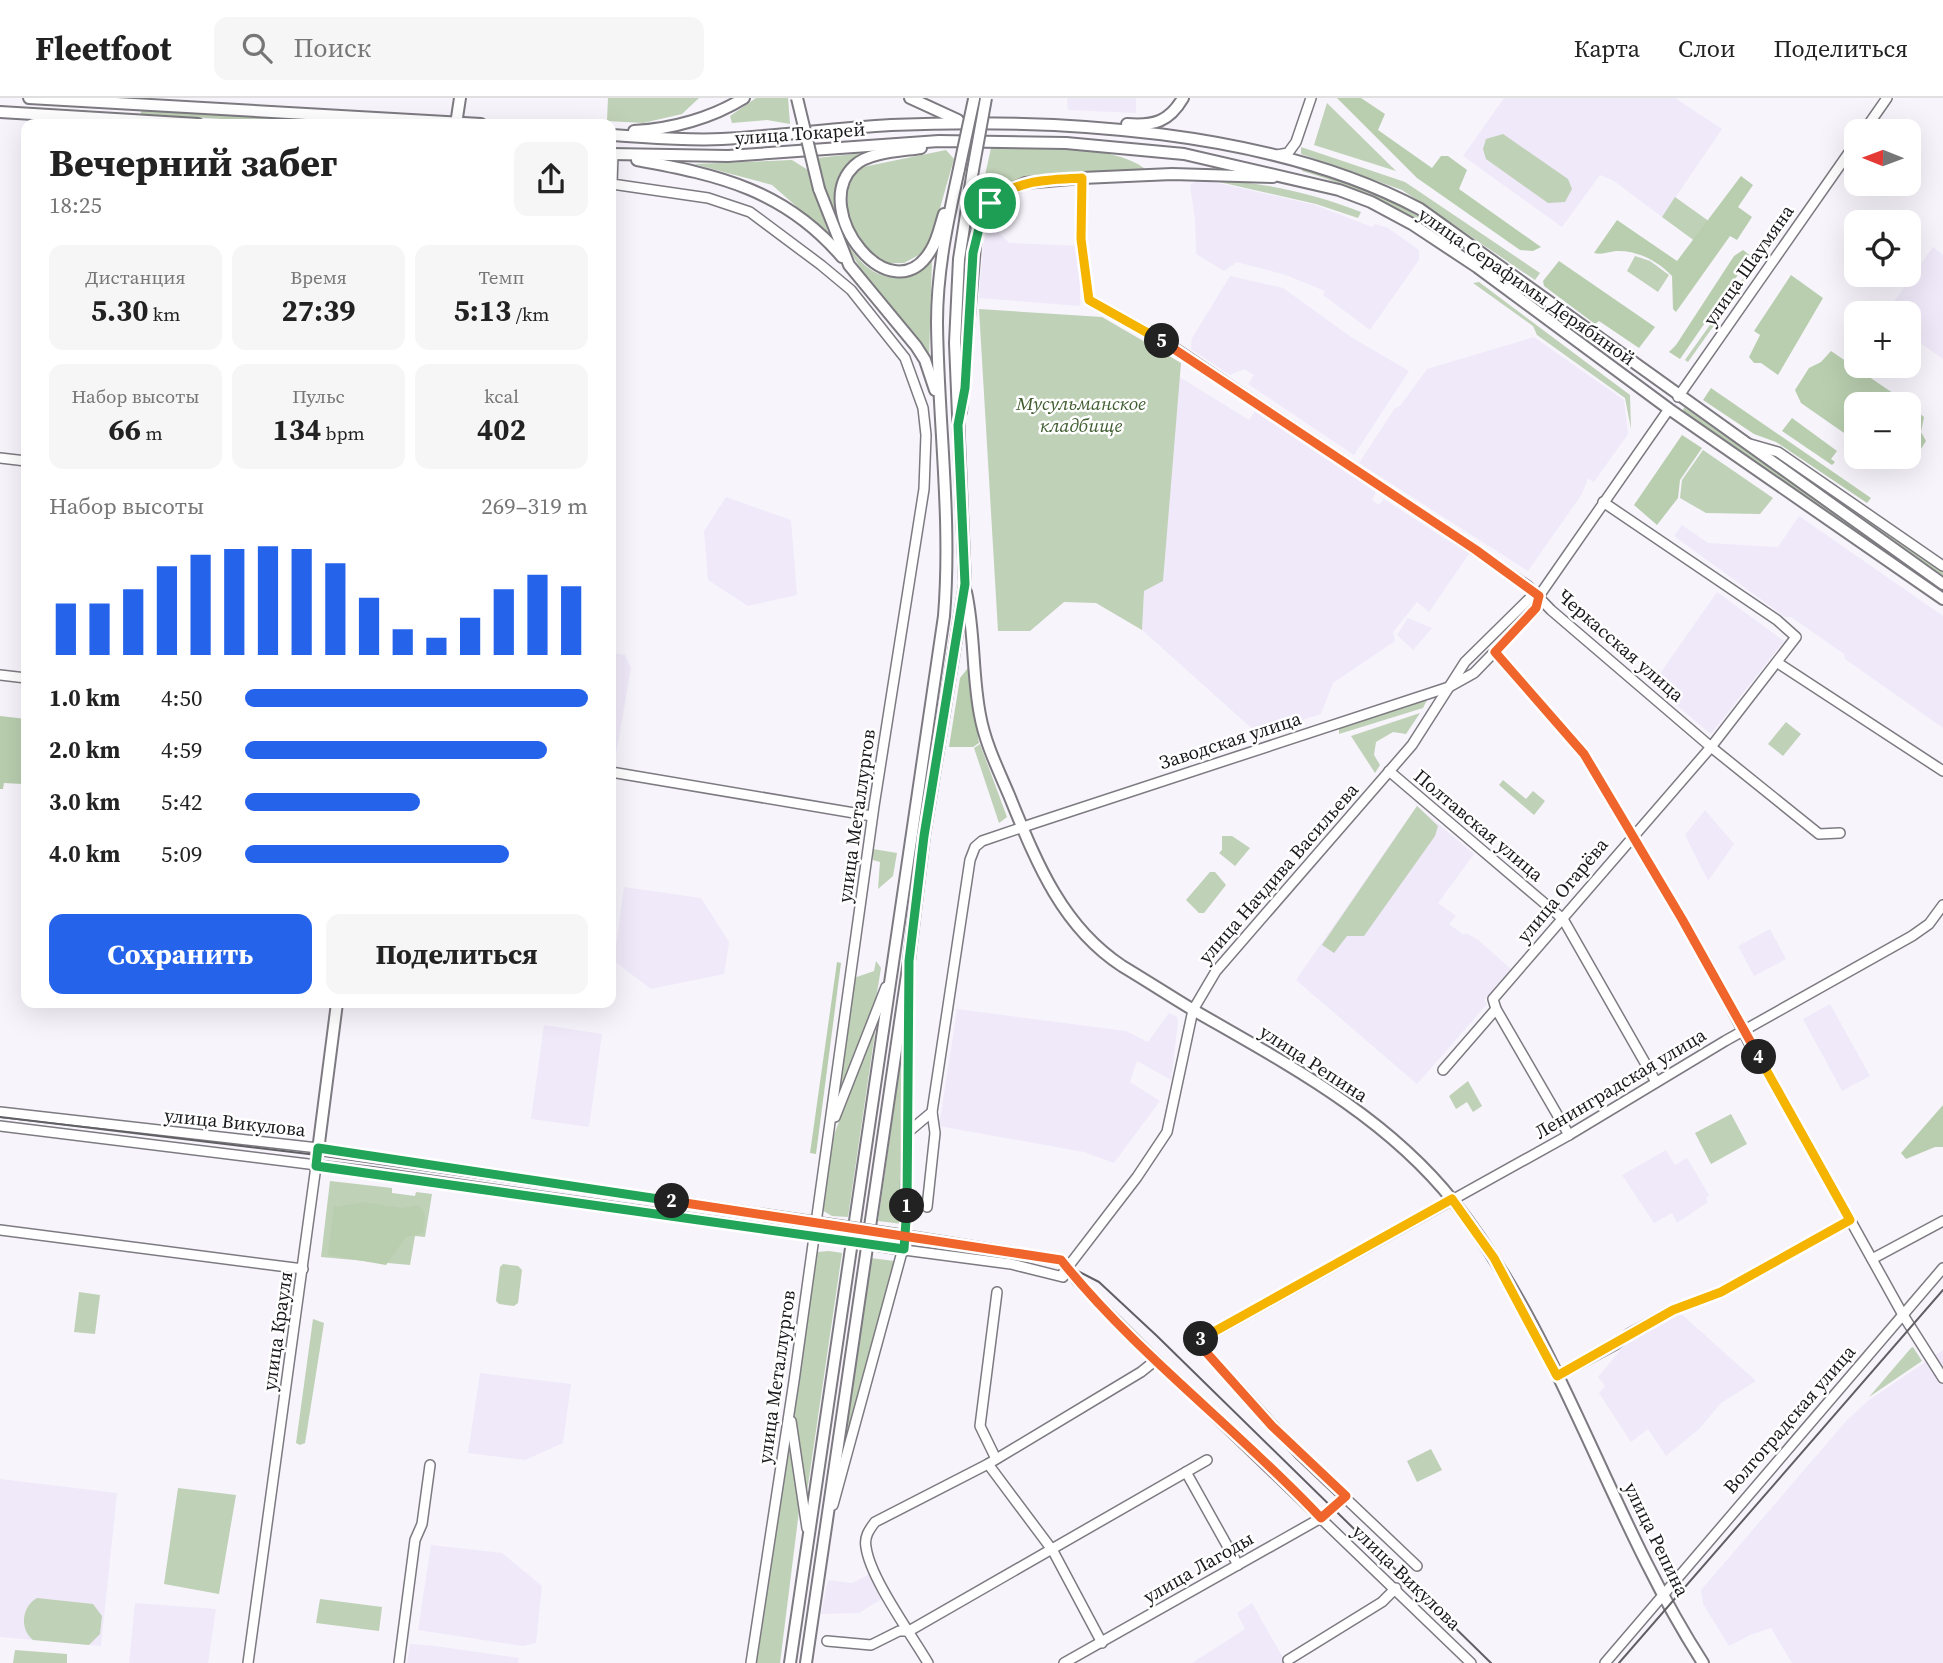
<!DOCTYPE html>
<html lang="ru">
<head>
<meta charset="utf-8">
<style>
  body { margin:0; font-family:"Source Serif 4",serif; background:#f6f6f6; color:#222; height:100vh; display:flex; flex-direction:column; font-size:26px; white-space:nowrap }
  * { box-sizing:border-box; margin:0 }
  p { font-size:23px; color:#767676 }
  .icon { flex:none; width:38px; height:38px; fill:none; stroke:currentColor; stroke-width:2; stroke-linecap:round; stroke-linejoin:round }
  .map { position:relative; flex:1; overflow:hidden }
  .details { position:absolute; left:21px; top:21px; width:595px; height:889px; display:flex; flex-direction:column; background:#fff; border-radius:14px; box-shadow:0 7px 28px #0002 }
  .details>* { flex:none }
  .needle { width:46px; rotate:271deg }
  .tools { position:absolute; left:1844px; top:21px; display:grid; gap:14px }
  .tools a { display:grid; place-items:center; width:77px; height:77px; border-radius:14px; background:#fff; box-shadow:0 7px 28px #0002; font-size:35px }
  .pin { position:absolute; display:grid; place-items:center; width:60px; height:60px; color:#fff; margin:-30px; border:4px solid #fff; border-radius:50%; box-shadow:0 2px 7px #0007 }
  .km { position:absolute; width:35px; height:35px; margin:-18px; border-radius:50%; background:#222; color:#fff; font-size:19px; line-height:35px; text-align:center }
  .round { display:grid; place-items:center; flex:none; width:74px; height:74px; border-radius:14px; background:#f6f6f6 }
  .headline { display:flex; align-items:center; justify-content:space-between; height:119px; padding:0 28px }
  h1 { font-size:38px; font-weight:700; line-height:52px }
  .stats { display:grid; grid-template-columns:repeat(3,1fr); gap:10px; height:119px; padding:7px 28px }
  .stats div { display:grid; align-content:center; border-radius:14px; background:#f6f6f6; text-align:center }
  .stats b { font-size:30px; font-weight:700 }
  .stats small { font-size:19px; font-weight:400 }
  .stats p { font-size:19px }
  .chart { height:196px; padding:14px 28px }
  .chart p { display:flex; justify-content:space-between }
  .chart svg { width:100%; height:126px; margin-top:7px; stroke:#2563eb; stroke-width:6 }
  .cta { display:flex; gap:14px; margin-top:auto; padding:14px 28px }
  .cta a { flex:1; height:80px; border-radius:14px; background:#2563eb; color:#fff; font-size:28px; font-weight:700; line-height:80px; text-align:center }
  .cta a+a { background:#f6f6f6; color:#222 }
  ul { padding:0 28px; list-style:none; font-size:23px }
  li { display:grid; grid-template-columns:112px 84px 1fr; align-items:center; height:52px }
  li i { height:18px; border-radius:9px; background:#2563eb }
  header { display:flex; align-items:center; gap:42px; box-sizing:border-box; height:98px; padding:0 35px; background:#fff; border-bottom:2px solid #e0e0e0 }
  header strong { font-size:33px }
  nav { display:flex; gap:38px; margin-inline-start:auto; font-size:24px }
  .search { width:490px; height:63px; background:#f6f6f6; display:flex; align-items:center; gap:18px; box-sizing:border-box; padding:0 24px; border-radius:14px; color:#767676; font-size:26px }
  .map>svg:first-child { display:block }
</style>
</head>
<body>
<header>
<strong>Fleetfoot</strong>
<div class="search"><svg class="icon" aria-label="search" viewBox="0 0 24 24"><circle cx="10" cy="10" r="6"/><path d="M15 15l6 6"/></svg>Поиск</div>
<nav><a>Карта</a><a>Слои</a><a>Поделиться</a></nav>
</header>
<div class="map">
<svg width="1943" height="1565" viewBox="0 0 1943 1565">
  <rect width="100%" height="100%" fill="#f7f4fc"/>
  <g fill="#f0e9f9">
    <path d="M1067,0H1136V15L1068,12Z"/>
    <path d="M1504,0H1675L1722,31L1662,119L1614,83L1600,77L1562,129L1463,58Z"/>
    <path d="M1200,81L1315,107L1372,129L1375,126L1388,130L1419,152V162L1370,232L1323,197L1325,193L1286,177L1237,164L1224,173L1196,156L1195,122L1190,87Z"/>
    <path d="M989,124L1009,145L1080,148V208L979,200L983,148Z"/>
    <path d="M1933,149L1943,157V261L1909,237V215H1886Z"/>
    <path d="M1230,178L1283,190L1351,239L1409,273L1354,357L1248,286L1254,277L1244,271L1230,277L1191,251L1192,240Z"/>
    <path d="M1534,239L1624,302L1628,336L1594,384L1588,380L1582,396L1528,473L1359,365L1395,310L1400,308L1427,271Z"/>
    <path d="M1178,278L1249,322L1255,313L1376,394L1372,402L1379,407L1384,401L1469,456L1429,514L1417,504L1393,534L1395,543L1333,585L1321,616L1258,636L1142,532L1144,493L1163,483Z"/>
    <path d="M726,399L791,422L797,497L748,508L708,482L704,433Z"/>
    <path d="M1799,418L1943,518V630L1845,561L1844,556L1791,519H1785L1674,438L1682,427L1708,445L1778,449Z"/>
    <path d="M1717,494L1784,543L1711,636L1652,587Z"/>
    <path d="M1408,520L1432,530L1413,552L1397,537Z"/>
    <path d="M611,555L625,557L631,570L616,656L611,655Z"/>
    <path d="M1417,708L1474,756L1438,805L1456,818L1449,826L1464,837L1466,835L1477,841L1512,872L1484,902L1487,906L1417,986L1296,882Z"/>
    <path d="M1705,712L1734,746L1708,783L1685,737Z"/>
    <path d="M624,789L701,800L729,844L724,876L651,891L614,863Z"/>
    <path d="M1770,831L1786,861L1754,878L1738,848Z"/>
    <path d="M1830,906L1870,978L1842,993L1803,921Z"/>
    <path d="M957,911L1126,933L1148,944L1169,915L1177,919L1178,925L1171,982L1137,963L1130,984L1160,1003L1114,1065L1084,1054L939,1028Z"/>
    <path d="M544,927L602,936L589,1029L531,1021Z"/>
    <path d="M1666,1052L1675,1067L1687,1060L1709,1097L1706,1100L1708,1104L1677,1125L1672,1115L1654,1125L1622,1077Z"/>
    <path d="M1679,1214L1756,1283L1721,1305L1699,1331L1666,1358L1648,1331L1631,1344L1599,1295L1605,1288L1598,1279L1632,1238Z"/>
    <path d="M1943,1252V1565H1792L1771,1530L1750,1537L1729,1548L1703,1506L1701,1492L1847,1322L1869,1302Z"/>
    <path d="M480,1275L571,1286L563,1345L525,1362L468,1355Z"/>
    <path d="M0,1381L117,1395L101,1548L0,1539Z"/>
    <path d="M431,1447L502,1455L542,1488L536,1545L523,1548L418,1532Z"/>
    <path d="M872,1475L883,1500L859,1515L821,1516L828,1482L852,1485Z"/>
    <path d="M135,1505L216,1511L208,1565H129Z"/>
    <path d="M1252,1505L1286,1565H1192L1245,1531L1237,1515Z"/>
    <path d="M410,1546L435,1548L519,1560L518,1565H407Z"/>
  </g>
  <g fill="#bfd1b6">
    <path d="M608,0H699L682,16L643,25L607,23Z"/>
    <path d="M756,0H788L790,26L767,22L732,25L730,18Z"/>
    <path d="M1327,5L1396,73L1314,47Z"/>
    <path d="M141,12L367,26H308L141,16Z"/>
    <path d="M1503,36L1568,81L1572,91L1565,104L1548,105L1486,61L1483,51L1486,41Z"/>
    <path d="M1301,49L1405,84L1540,175L1535,182L1402,92L1301,56Z"/>
    <path d="M991,50C1035,51 1114,44 1148,73L1030,80L999,91L978,109Z"/>
    <path d="M946,52L954,61L928,152L904,165H882C853,141 834,105 858,70Z"/>
    <path d="M863,55C804,91 855,198 910,177C919,174 926,167 932,161L929,262C913,233 890,211 870,184C842,147 829,104 817,60Z"/>
    <path d="M792,62L808,72L829,137L772,87L694,66Z"/>
    <path d="M1303,70C1375,92 1416,113 1478,157L1476,159C1418,121 1370,93 1302,73Z"/>
    <path d="M1206,81C1261,84 1310,94 1361,114L1358,120L1316,106Z"/>
    <path d="M1675,99L1717,129L1703,149L1662,119Z"/>
    <path d="M1771,141L1774,143L1688,264L1685,262Z"/>
    <path d="M1635,158L1650,163L1669,177L1658,194L1627,173Z"/>
    <path d="M1479,184L1630,297L1631,331L1625,300L1537,237L1533,228L1473,185Z"/>
    <path d="M979,211L1102,219L1181,265L1163,483L1144,493L1142,532L1096,505L1064,504L1030,533H998Z"/>
    <path d="M1684,309L1943,490V496L1683,314Z"/>
    <path d="M1703,352L1773,400L1760,416L1706,415L1680,400L1682,382Z"/>
    <path d="M1767,356L1783,362L1943,473V478Z"/>
    <path d="M1428,600L1423,610L1339,636V630Z"/>
    <path d="M1420,615L1406,636L1393,634L1376,644L1374,657L1380,667L1375,675L1351,638Z"/>
    <path d="M1786,624L1801,636L1783,658L1768,646Z"/>
    <path d="M980,646L1007,719L999,725L974,650Z"/>
    <path d="M1503,682L1526,701L1533,693L1545,703L1534,717L1499,687Z"/>
    <path d="M1417,708L1438,728L1435,738L1364,838H1347L1334,855L1322,847Z"/>
    <path d="M1222,738H1232L1250,750L1235,768L1219,755L1222,752Z"/>
    <path d="M873,751L897,755L893,778L878,791L880,764L873,762Z"/>
    <path d="M1210,774H1215L1226,787L1204,815H1199L1186,802Z"/>
    <path d="M876,863L881,870L876,901L837,1005L854,880L874,873Z"/>
    <path d="M877,921L848,1119L832,1118L822,1112L831,1045Z"/>
    <path d="M906,925L902,1126L878,1123Z"/>
    <path d="M1468,983L1482,1008L1473,1014L1467,1004L1456,1011L1449,998Z"/>
    <path d="M1731,1016L1747,1046L1711,1066L1695,1035Z"/>
    <path d="M330,1083L392,1090V1095L415,1098L416,1094L432,1096L425,1139L415,1138L410,1167L321,1159Z"/>
    <path d="M829,1153L842,1155L807,1394L794,1314L815,1159L817,1154Z"/>
    <path d="M871,1160L894,1163V1166L840,1375Z"/>
    <path d="M503,1166L518,1168L522,1172L518,1205L514,1208L499,1206L496,1203L500,1169Z"/>
    <path d="M79,1194L100,1197L95,1236L74,1234Z"/>
    <path d="M313,1221L324,1225L305,1345L300,1347L296,1345Z"/>
    <path d="M1913,1249L1922,1263L1869,1299L1911,1250Z"/>
    <path d="M788,1340L799,1413L780,1565H754Z"/>
    <path d="M1431,1351L1442,1372L1417,1384L1407,1363Z"/>
    <path d="M178,1390L236,1397L219,1496L164,1486Z"/>
    <path d="M37,1500L93,1506L102,1518L100,1536L89,1547L33,1542C19,1531 22,1508 37,1500Z"/>
    <path d="M320,1501L382,1509L379,1533L316,1525Z"/>
    <path d="M15,1552L67,1556V1565H13Z"/>
  </g>
  <g fill="#b9ceaf">
    <path d="M1337,0H1361L1385,16L1378,32L1432,70L1441,58H1448L1467,72L1459,91L1541,149L1533,153L1520,152L1417,80Z"/>
    <path d="M1741,78L1753,87L1738,109L1752,119L1737,142L1730,138L1676,214L1673,211L1672,178C1658,163 1637,152 1616,153C1608,154 1603,157 1594,155L1617,122L1677,163Z"/>
    <path d="M1743,152L1751,158L1680,261L1669,254L1676,247L1734,158Z"/>
    <path d="M1559,163L1655,229L1639,250L1599,223L1595,226L1544,188L1543,183Z"/>
    <path d="M1791,177L1823,200L1778,277L1761,265H1754L1749,259L1760,237L1754,233Z"/>
    <path d="M1831,253L1909,306H1857V344L1801,305L1795,292L1809,270L1821,264Z"/>
    <path d="M1711,290L1871,400L1867,405L1776,344L1754,336L1703,302Z"/>
    <path d="M1909,307L1924,319L1921,334L1926,343L1913,363L1901,371L1879,359H1909Z"/>
    <path d="M1792,320L1837,353L1831,361L1835,364L1832,367L1782,333Z"/>
    <path d="M1682,337L1702,350L1680,382L1678,400L1657,427L1634,407Z"/>
    <path d="M968,570L979,645L973,649H949L960,580Z"/>
    <path d="M0,618L26,621L22,686L4,685L3,691H0Z"/>
    <path d="M837,864L841,865L816,1056L810,1055Z"/>
    <path d="M1943,1007V1049H1935L1906,1061L1901,1055Z"/>
    <path d="M365,1104L402,1110L417,1107C428,1114 425,1124 423,1135L406,1139L386,1167L328,1157L334,1109Z"/>
  </g>
  <g fill="none" stroke-linecap="round" stroke-linejoin="round">
    <defs>
      <g id="minor">
        <path d="M1864,33L1887,0"/>
        <path d="M613,57L612,86L708,100L750,114L821,167L851,192L905,260L923,310L926,337L924,391L874,708L794,1283L751,1565"/>
        <path d="M1277,57L1288,55L1296,44L1311,0"/>
        <path d="M1082,80L1081,141L1089,202L1178,252L1528,488L1551,512L1711,649L1819,736L1840,735"/>
        <path d="M1678,299L1857,43"/>
        <path d="M1750,346L1778,354L1943,468"/>
        <path d="M0,360L26,363"/>
        <path d="M1495,554L1584,656L1708,866L1749,945L1764,967L1903,1217L1943,1280"/>
        <path d="M1778,565L1943,673"/>
        <path d="M0,577L26,580"/>
        <path d="M1389,673L1563,821L1656,984"/>
        <path d="M611,674L872,718"/>
        <path d="M1443,972L1496,911"/>
        <path d="M0,1014L318,1050L832,1126"/>
        <path d="M835,1019L886,889"/>
        <path d="M0,1028L373,1074L830,1140"/>
        <path d="M907,1035L932,1014L970,762L975,749L982,743L1035,725L1449,589L1474,575L1537,510L1539,498L1669,311"/>
        <path d="M1569,1037L1496,911L1493,901L1711,649L1796,539L1777,522L1603,404"/>
        <path d="M927,1109L935,1035L932,1014"/>
        <path d="M0,1132L303,1171"/>
        <path d="M892,1135L1061,1162L1078,1184L1151,1257L1471,1565"/>
        <path d="M889,1150L1011,1166L1063,1179"/>
        <path d="M1872,1161L1943,1123"/>
        <path d="M1061,1178L1137,1079L1167,1034L1193,912L1216,873L1412,647L1465,564L1531,499L1539,498"/>
        <path d="M1557,1278L1615,1247L1630,1235L1673,1212L1721,1194L1850,1122"/>
        <path d="M791,1323L807,1430"/>
        <path d="M996,1361L980,1328L997,1194"/>
        <path d="M988,1366L1053,1453L1102,1545"/>
        <path d="M1186,1374L1238,1467"/>
        <path d="M833,1407L905,1143L909,892"/>
        <path d="M1417,1468L1300,1357L1197,1244L1569,1037L1725,943L1912,838L1929,826L1943,807"/>
        <path d="M827,1543L871,1547L899,1533H909L1207,1362"/>
        <path d="M1288,1562L1382,1504L1396,1490"/>
        <path d="M248,1565L316,1068"/>
        <path d="M399,1565L415,1442L422,1426L430,1367"/>
        <path d="M928,1565C911,1536 870,1480 866,1449C864,1439 869,1432 875,1424L988,1366L1141,1274L1156,1262"/>
        <path d="M1064,1565L1321,1420L1346,1398"/>
        <path d="M1605,1565L1943,1170"/>
      </g>
      <g id="major">
        <path d="M29,0L481,26"/>
        <path d="M910,0L958,22"/>
        <path d="M0,14L198,26"/>
        <path d="M456,26L460,0"/>
        <path d="M1127,26C1154,28 1169,24 1183,0"/>
        <path d="M634,33C672,31 712,20 744,0"/>
        <path d="M611,37C648,39 685,43 722,41C779,38 835,30 891,27C1058,20 1270,31 1420,111L1943,486"/>
        <path d="M921,50C902,53 868,54 854,68C808,112 892,219 931,152C938,141 940,128 944,116"/>
        <path d="M611,56L728,58L939,43L1066,45L1184,56L1339,92L1371,104L1412,126L1477,169L1669,311L1943,501"/>
        <path d="M637,62C719,77 785,92 842,159"/>
        <path d="M819,91L849,167L916,248L925,262L935,292"/>
        <path d="M961,314L976,137L990,105L1001,96L1025,85L1082,80L1172,76L1273,79"/>
        <path d="M966,494C975,535 972,576 980,617C985,645 998,671 1009,697C1036,763 1061,828 1122,868C1147,883 1170,898 1195,913C1287,966 1386,1018 1454,1104C1562,1242 1608,1418 1703,1565"/>
        <path d="M316,1068L337,905"/>
        <path d="M790,1565L944,518C952,419 938,323 937,224C937,172 948,121 959,71"/>
        <path d="M806,1565L909,863L924,738L965,486L955,245L959,161L973,72"/>
      </g>
    </defs>
    <use href="#minor" stroke="#7d7a81" stroke-width="12"/>
    <use href="#major" stroke="#7d7a81" stroke-width="14"/>
    <use href="#minor" stroke="#fff" stroke-width="9"/>
    <use href="#major" stroke="#fff" stroke-width="10"/>
    <g stroke="#605f63" stroke-width="2">
      <path d="M0,1019L317,1057L702,1112L1070,1169L1099,1184L1157,1238L1491,1565"/>
      <path d="M1619,1565L1943,1192"/>
    </g>
    <defs>
      <g id="minor-bridge">
        <path d="M832,1126L892,1135"/>
        <path d="M830,1140L889,1150"/>
      </g>
      <g id="major-bridge">
        <path d="M797,0L819,91"/>
        <path d="M959,71L974,1"/>
        <path d="M973,72L986,0"/>
      </g>
    </defs>
    <use href="#minor-bridge" stroke="#7d7a81" stroke-width="12" stroke-linecap="butt"/>
    <use href="#major-bridge" stroke="#7d7a81" stroke-width="14" stroke-linecap="butt"/>
    <use href="#minor-bridge" stroke="#fff" stroke-width="9"/>
    <use href="#major-bridge" stroke="#fff" stroke-width="10"/>
  </g>
  <g fill="none" stroke-linecap="round" stroke-linejoin="round">
    <defs>
      <path id="split-1" d="M907,1108L909,863L924,738L965,486L958,327L965,290L973,155L981,122L990,105"/>
      <path id="split-2" d="M672,1103L318,1050L316,1068L904,1151L907,1108"/>
      <path id="split-3" d="M672,1103L1061,1162C1137,1257 1238,1331 1321,1420L1346,1398L1272,1328L1197,1244L1201,1241"/>
      <path id="split-4" d="M1201,1241L1452,1101L1494,1160L1557,1278L1673,1212L1721,1194L1850,1122L1759,959"/>
      <path id="split-5" d="M1162,243L1476,452L1539,498L1536,510L1495,554L1584,656L1682,821L1759,959"/>
      <path id="split-6" d="M990,105C1016,81 1049,82 1082,80L1081,141L1089,202L1162,243"/>
    </defs>
    <use href="#split-1" stroke="#fff" stroke-width="14"/>
    <use href="#split-2" stroke="#fff" stroke-width="14"/>
    <use href="#split-3" stroke="#fff" stroke-width="14"/>
    <use href="#split-4" stroke="#fff" stroke-width="14"/>
    <use href="#split-5" stroke="#fff" stroke-width="14"/>
    <use href="#split-6" stroke="#fff" stroke-width="14"/>
    <use href="#split-1" stroke="#22a559" stroke-width="9"/>
    <use href="#split-2" stroke="#22a559" stroke-width="9"/>
    <use href="#split-3" stroke="#f0652b" stroke-width="9"/>
    <use href="#split-4" stroke="#f5b400" stroke-width="9"/>
    <use href="#split-5" stroke="#f0652b" stroke-width="9"/>
    <use href="#split-6" stroke="#f5b400" stroke-width="9"/>
  </g>
  <g text-anchor="middle" dominant-baseline="central" stroke-width="5" stroke-linejoin="round" paint-order="stroke">
    <g font-size="19" fill="#19181b" stroke="#fff">
      <text transform="translate(800 35) rotate(-4)">улица Токарей</text>
      <text transform="translate(1748 167) rotate(-55)">улица Шаумяна</text>
      <text transform="translate(1527 188) rotate(35)">улица Серафимы Дерябиной</text>
      <text transform="translate(1621 547) rotate(41)">Черкасская улица</text>
      <text transform="translate(1230 642) rotate(-18)">Заводская улица</text>
      <text transform="translate(856 718) rotate(-82)">улица Металлургов</text>
      <text transform="translate(1479 727) rotate(40)">Полтавская улица</text>
      <text transform="translate(1278 775) rotate(-49)">улица Начдива Васильева</text>
      <text transform="translate(1562 792) rotate(-50)">улица Огарёва</text>
      <text transform="translate(1314 965) rotate(33)">улица Репина</text>
      <text transform="translate(1620 985) rotate(-31)">Ленинградская улица</text>
      <text transform="translate(235 1024) rotate(6)">улица Викулова</text>
      <text transform="translate(277 1233) rotate(-82)">улица Крауля</text>
      <text transform="translate(776 1279) rotate(-82)">улица Металлургов</text>
      <text transform="translate(1789 1321) rotate(-49)">Волгоградская улица</text>
      <text transform="translate(1657 1441) rotate(64)">улица Репина</text>
      <text transform="translate(1198 1469) rotate(-30)">улица Лагоды</text>
      <text transform="translate(1407 1479) rotate(44)">улица Викулова</text>
    </g>
    <g font-size="19" font-style="italic" fill="#3f5d2f" stroke="#fff">
      <text x="1081" y="305">Мусульманское<tspan x="1081" dy="22">кладбище</tspan></text>
    </g>
  </g>
</svg>
<div class="tools">
<a><svg class="needle" viewBox="-14 -14 28 28"><path d="M0-13l5 13h-10z" fill="#e53935"/><path d="M0 13l5-13h-10z" fill="#767676"/></svg></a>
<a><svg class="icon" aria-label="locate" viewBox="0 0 24 24"><circle cx="12" cy="12" r="6"/><path d="M12 2v4M12 18v4M2 12h4M18 12h4"/></svg></a>
<a>+</a>
<a>−</a>
</div>
<div class="pin" style="left:990px;top:105px;background:#1e9e55"><svg class="icon" aria-label="arrive" viewBox="0 0 24 24"><path d="M6 21V4h12l-3 4 3 4H6"/></svg></div>
<b class="km" style="left:907px;top:1108px">1</b>
<b class="km" style="left:672px;top:1103px">2</b>
<b class="km" style="left:1201px;top:1241px">3</b>
<b class="km" style="left:1759px;top:959px">4</b>
<b class="km" style="left:1162px;top:243px">5</b>
<section class="details">
<div class="headline"><div><h1>Вечерний забег</h1><p>18:25</p></div><a class="round"><svg class="icon" aria-label="share" viewBox="0 0 24 24"><path d="M12 15V3M7 8l5-5 5 5M5 13v7h14v-7"/></svg></a></div>
<div class="stats">
<div><p>Дистанция</p><b>5.30<small> km</small></b></div>
<div><p>Время</p><b>27:39</b></div>
<div><p>Темп</p><b>5:13<small> /km</small></b></div>
</div>
<div class="stats">
<div><p>Набор высоты</p><b>66<small> m</small></b></div>
<div><p>Пульс</p><b>134<small> bpm</small></b></div>
<div><p>kcal</p><b>402</b></div>
</div>
<div class="chart"><p><span>Набор высоты</span>269–319 m</p>
<svg viewBox="0 0 160 44" preserveAspectRatio="none"><path d="M5 44V26M15 44V26M25 44V21M35 44V13M45 44V9M55 44V7M65 44V6M75 44V7M85 44V12M95 44V24M105 44V35M115 44V38M125 44V31M135 44V21M145 44V16M155 44V20"/></svg>
</div>
<ul>
<li><b>1.0 km</b>4:50<i style="width:100%"></i></li>
<li><b>2.0 km</b>4:59<i style="width:88%"></i></li>
<li><b>3.0 km</b>5:42<i style="width:51%"></i></li>
<li><b>4.0 km</b>5:09<i style="width:77%"></i></li>
</ul>
<div class="cta"><a>Сохранить</a><a>Поделиться</a></div>
</section>
</div>
</body>
</html>
